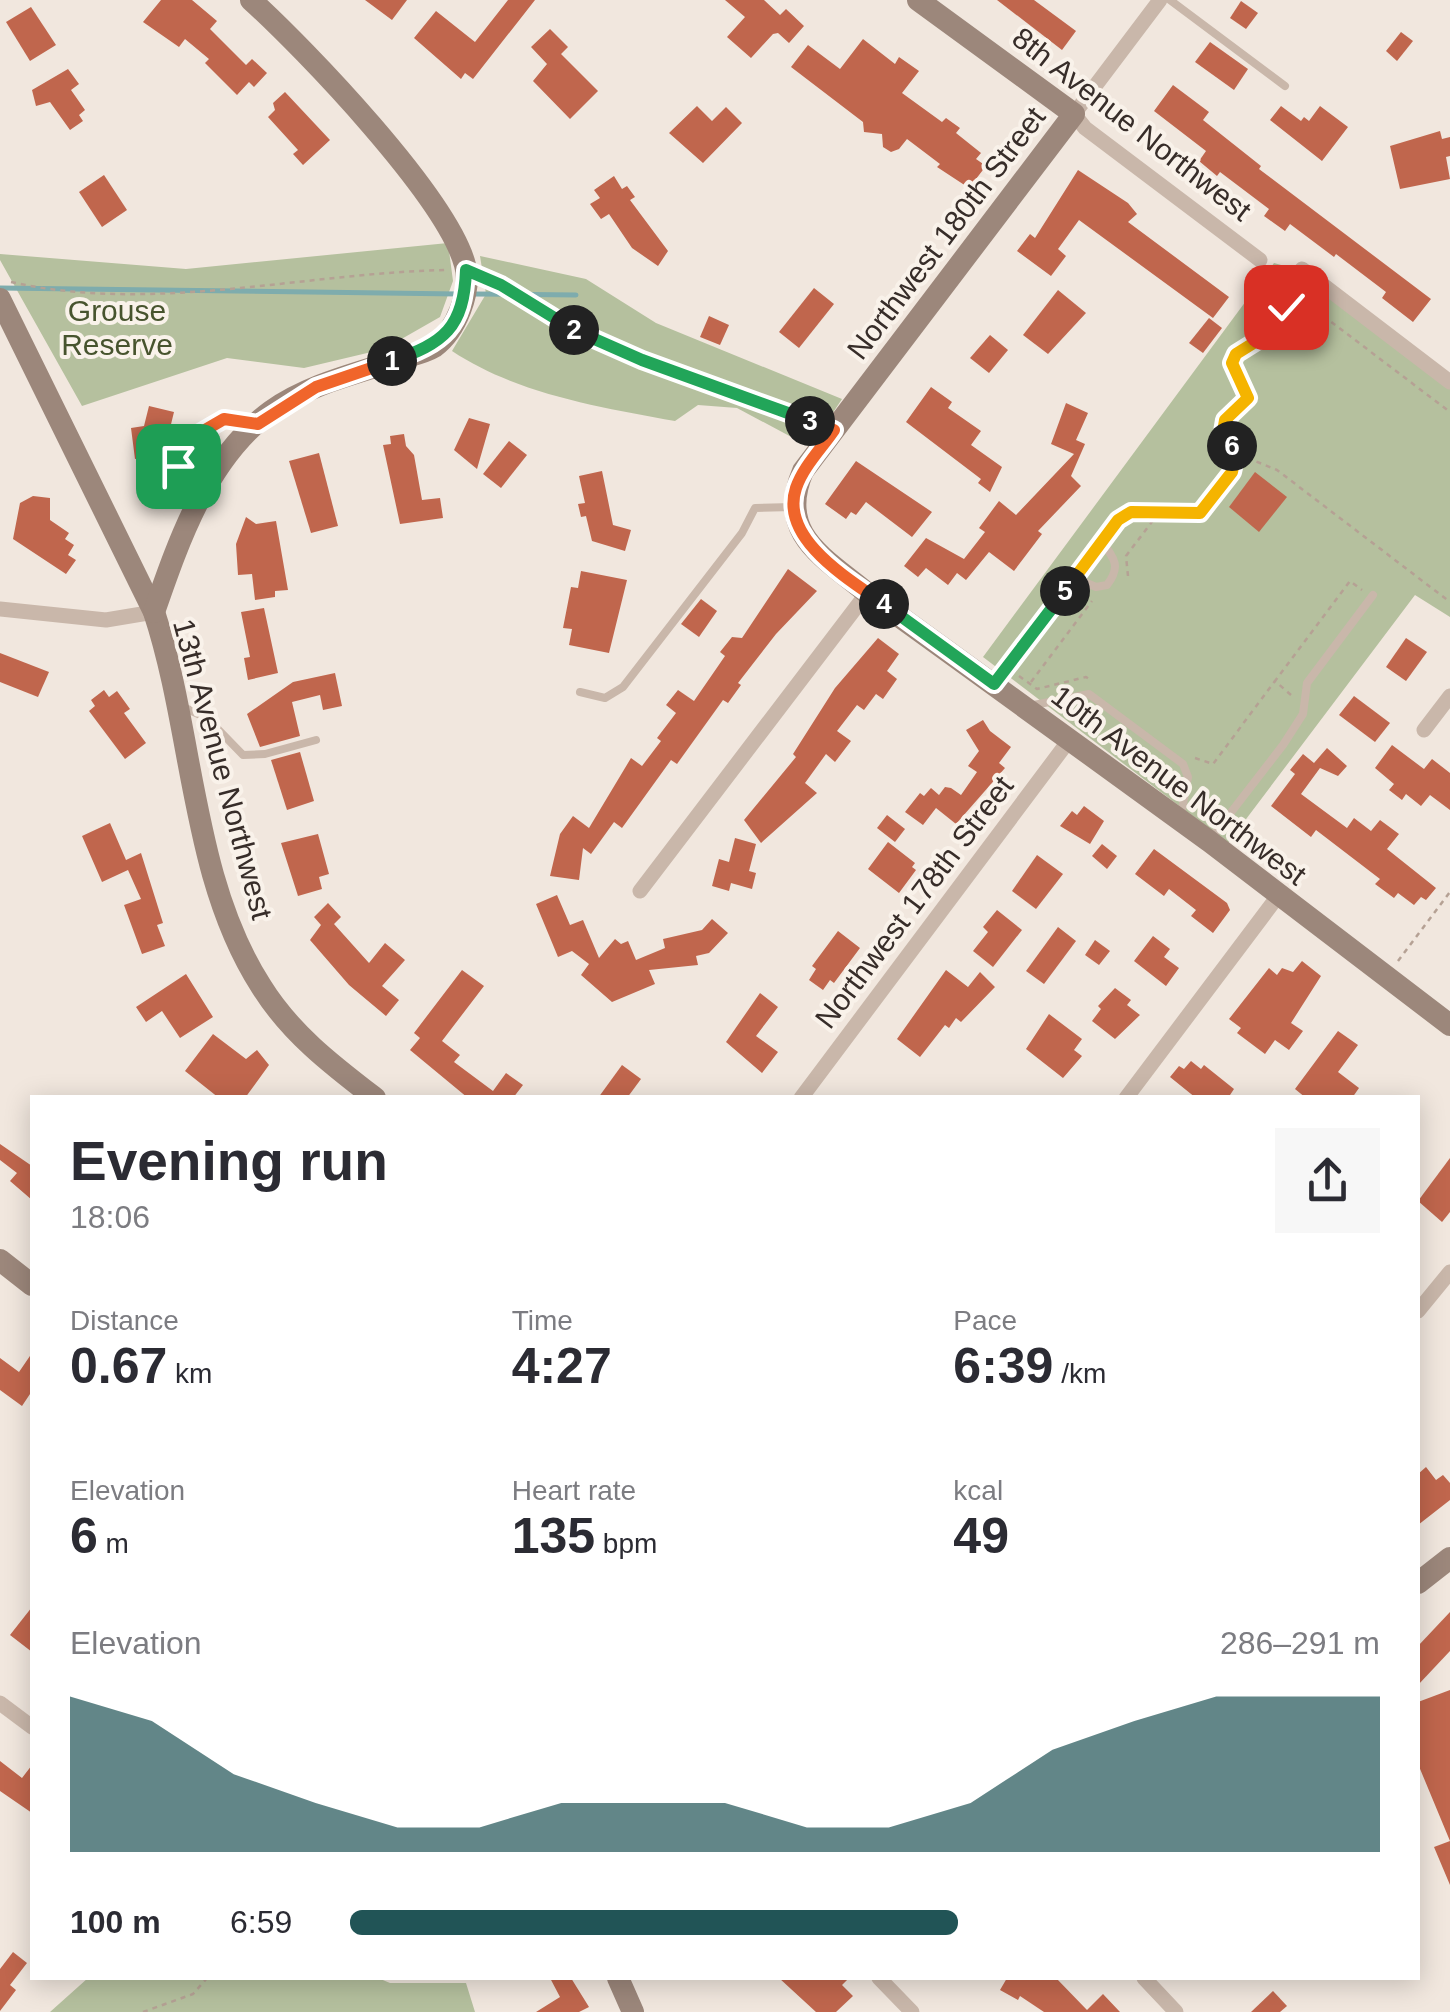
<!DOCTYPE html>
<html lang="en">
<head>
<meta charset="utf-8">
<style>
  body { margin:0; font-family:Helvetica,sans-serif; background:#f7f7f7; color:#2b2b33; height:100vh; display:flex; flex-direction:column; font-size:38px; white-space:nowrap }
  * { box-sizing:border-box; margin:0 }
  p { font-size:32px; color:#7c7c81 }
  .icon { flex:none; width:55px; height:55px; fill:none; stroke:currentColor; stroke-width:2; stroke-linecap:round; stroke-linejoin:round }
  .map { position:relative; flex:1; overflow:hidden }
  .panel { position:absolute; left:30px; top:1095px; width:1390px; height:885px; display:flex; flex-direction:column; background:#fff; border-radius:0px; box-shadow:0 5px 25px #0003 }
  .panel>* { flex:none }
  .pin { position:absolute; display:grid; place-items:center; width:85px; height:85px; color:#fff; margin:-42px; border-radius:20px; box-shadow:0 5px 15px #0006 }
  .km { position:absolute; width:50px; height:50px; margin:-25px; border-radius:50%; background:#222; color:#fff; font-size:28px; line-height:50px; text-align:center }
  .round { display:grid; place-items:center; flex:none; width:105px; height:105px; border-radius:0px; background:#f7f7f7 }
  .head { display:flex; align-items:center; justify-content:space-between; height:170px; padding:0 40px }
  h1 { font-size:55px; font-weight:600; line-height:75px }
  .stats { display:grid; grid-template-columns:repeat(3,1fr); gap:15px; height:170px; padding:10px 40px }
  .stats div { display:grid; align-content:center }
  .stats b { font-size:50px; font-weight:600 }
  .stats small { font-size:28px; font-weight:400 }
  .stats p { font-size:28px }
  .chart { height:280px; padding:20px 40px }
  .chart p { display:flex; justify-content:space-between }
  .chart svg { width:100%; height:180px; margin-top:10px; fill:#215456; opacity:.7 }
  ul { padding:0 40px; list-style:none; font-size:32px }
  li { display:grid; grid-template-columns:160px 120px 1fr; align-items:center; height:75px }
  li i { height:25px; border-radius:12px; background:#215456 }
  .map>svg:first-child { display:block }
</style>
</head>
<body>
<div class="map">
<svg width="1450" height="2012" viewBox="0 0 1450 2012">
  <rect width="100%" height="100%" fill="#f1e7de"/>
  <g fill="#b5c09e">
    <path d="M448,243L453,281L440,317L384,349L304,368L227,358L82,406L0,260V254L186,269Z"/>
    <path d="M480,256L586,279L656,323L842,399L810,447L737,408L698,405L675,421C599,407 517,394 452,351L486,294Z"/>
    <path d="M1274,263L1299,270L1450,386V617L1415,595L1228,843L983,657Z"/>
    <path d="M88,1978H378L390,1983H466L475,2012H50Z"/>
  </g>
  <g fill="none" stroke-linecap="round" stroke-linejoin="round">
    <g stroke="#7eacad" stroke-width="5">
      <path d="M0,288L458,294"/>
      <path d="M474,294L576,295"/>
    </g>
  </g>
  <g fill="#c0664d">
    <path d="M161,0H192L217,21L210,29L246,65L252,59L267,73L254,87L249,82L237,95L205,63L209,59L185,39L179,47L143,22Z"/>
    <path d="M365,0H407L392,20Z"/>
    <path d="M508,0H535L473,79L465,73L461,79L414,38L436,11L475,42Z"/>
    <path d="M725,0H764L780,15L786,9L804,26L789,43L778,33L773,34L751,58L727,37L745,17Z"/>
    <path d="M997,0H1034L1076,31L1062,50Z"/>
    <path d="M1241,1L1258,13L1246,29L1230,18Z"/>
    <path d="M31,7L56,45L30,61L6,22Z"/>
    <path d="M550,29L568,47L561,54L598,91L570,119L533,81L547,64L531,47Z"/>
    <path d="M1401,32L1413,41L1397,61L1386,51Z"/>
    <path d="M863,39L895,64L899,57L919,71L902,93L942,122L946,118L960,128L956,133L981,153L976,159L986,166L969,188L937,167L940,164L907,139L899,149L891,152L883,147L882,134L864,132L863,122L791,67L808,45L840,69Z"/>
    <path d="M1210,42L1248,69L1234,90L1195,62Z"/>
    <path d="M68,69L79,84L71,90L85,110L79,115L83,121L70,130L50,102L36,106L32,90Z"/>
    <path d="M1173,85L1209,112L1203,120L1261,166L1259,169L1431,299L1413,322L1382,298L1386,292L1336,254L1334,257L1290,224L1285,231L1264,216L1269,209L1220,172L1217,176L1199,161L1206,151L1154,111Z"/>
    <path d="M285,92L330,140L303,165L293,154L298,150L268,117L275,110L273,103Z"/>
    <path d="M697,106L712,121L726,107L742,123L703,163L669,133Z"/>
    <path d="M1281,106L1301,121L1304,117L1309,121L1320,106L1348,127L1322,161L1270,120Z"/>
    <path d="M1440,131L1442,139L1450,137V156L1446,157L1450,179L1400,189L1390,146Z"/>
    <path d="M1078,170L1128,203L1137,214L1128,222L1229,297L1213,318L1079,220L1058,249L1066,256L1051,276L1017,251L1030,234L1035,238Z"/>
    <path d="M104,175L127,210L102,227L79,192Z"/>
    <path d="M614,176L622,189L627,186L635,197L630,200L668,251L658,266L632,248L609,214L601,219L590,204L600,198L594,190Z"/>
    <path d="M814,288L834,304L799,348L779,332Z"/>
    <path d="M1058,290L1086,313L1048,354L1023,335Z"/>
    <path d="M709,316L729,325L720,345L700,337Z"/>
    <path d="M1209,318L1222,328L1203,353L1189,343Z"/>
    <path d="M990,335L1008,350L989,373L970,358Z"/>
    <path d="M931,387L952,402L948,408L981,431L971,445L1002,467L990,492L978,483L981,479L906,422Z"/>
    <path d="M1066,403L1088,413L1076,440L1085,444L1071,476L1081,486L1038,531L1042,534L1014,571L989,552L966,580L957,573L948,585L926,568L918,577L904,566L926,538L964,559L985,532L979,528L999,501L1016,515L1074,454L1051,444Z"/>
    <path d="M149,406L174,412L163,457L168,465L152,474L142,458L135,459L131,428L144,426Z"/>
    <path d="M469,418L490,424L477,469L454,450Z"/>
    <path d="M404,434L406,446L414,455L422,500L440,498L443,518L400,524L383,445L391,444L390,436Z"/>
    <path d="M509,441L527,455L501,488L483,474Z"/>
    <path d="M319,453L338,526L311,533L289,461Z"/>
    <path d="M856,461L932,512L912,537L866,502L856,515L851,512L846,519L825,504Z"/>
    <path d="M602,471L613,525L631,530L625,551L592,541L586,516L581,517L578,504L585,503L579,476Z"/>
    <path d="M1255,472L1287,497L1259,532L1229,507Z"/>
    <path d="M33,496L50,498V520L69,533L65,539L74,545L68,555L76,560L66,574L13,539L20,503Z"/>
    <path d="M246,517L256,524L276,521L288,590L275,591V597L255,600L252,574L238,575L236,544Z"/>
    <path d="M788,569L817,591L776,634L738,683L741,685L728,703L723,700L677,764L671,760L622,828L614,822L591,854L583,848L579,880L550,876L560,834L573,816L589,828L631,758L642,766L661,741L657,738L676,713L666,705L678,690L694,701L725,656L720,652L732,637L742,638Z"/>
    <path d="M581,571L627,580L609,653L569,645L572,629L563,628L571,587L578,588Z"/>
    <path d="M701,599L717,611L699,637L681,624Z"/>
    <path d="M264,608L278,673L248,680L244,658L250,657L241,612Z"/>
    <path d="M878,638L899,654L887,671L897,679L883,699L876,694L864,710L857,705L837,731L851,741L835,762L826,754L805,783L817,793L761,843L744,820L796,757L793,754L835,688Z"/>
    <path d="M1406,638L1427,652L1406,681L1386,667Z"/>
    <path d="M0,653L49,672L38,697L0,682Z"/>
    <path d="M335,673L342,706L323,710L320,695L292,702L300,736L260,747L247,714L293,682Z"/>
    <path d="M104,690L109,697L117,691L130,709L124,713L146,743L125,759L89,711L95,706L91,700Z"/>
    <path d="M1354,696L1390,723L1375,742L1339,715Z"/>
    <path d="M983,720L990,731L1011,747L999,763L1005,768L956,824L936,808L923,825L905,812L920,793L924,796L931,788L939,795L945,787L951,788L961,795L977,772L968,766L979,751L966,730Z"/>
    <path d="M1392,745L1424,769L1432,759L1450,773V810L1430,795L1421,806L1406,794L1402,800L1389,790L1394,784L1375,768Z"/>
    <path d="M1327,748L1347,766L1338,776L1320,768L1301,794L1347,828L1354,818L1371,831L1380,820L1399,834L1387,849L1436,888L1426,900L1421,897L1414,905L1398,893L1394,898L1375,884L1380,879L1316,830L1311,837L1271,806L1295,774L1290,770L1303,754L1314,763Z"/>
    <path d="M300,752L314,801L287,810L271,760Z"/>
    <path d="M1084,806L1104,821L1090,844L1060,826L1072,811L1077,815Z"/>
    <path d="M887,815L905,829L895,842L877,828Z"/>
    <path d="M110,823L126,860L141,853L163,923L157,925L165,946L142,954L124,905L141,899L128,870L102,882L82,836Z"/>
    <path d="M318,834L329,874L319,877L322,889L298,896L281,843Z"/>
    <path d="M735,838L756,844L749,871L756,873L752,889L731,883L729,891L712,886L719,859L729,862Z"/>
    <path d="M888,842L915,863L912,867L916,870L899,893L868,869Z"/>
    <path d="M1102,844L1117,856L1107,869L1092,856Z"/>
    <path d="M1154,849L1227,903L1230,910L1213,933L1191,916L1196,910L1169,889L1164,896L1135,874Z"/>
    <path d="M1037,855L1063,874L1036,909L1012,891Z"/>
    <path d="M557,895L570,925L583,920L599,958L615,939L621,944L628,941L636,960L665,948L663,939L702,930L712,919L728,933L709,953L696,956L698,965L649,970L655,984L612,1002L581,975L589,964L572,951L558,957L536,904Z"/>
    <path d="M328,903L341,917L334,924L369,963L385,943L405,960L382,986L399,1000L386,1016L349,985L310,940L321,925L314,917Z"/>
    <path d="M997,910L1022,930L993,967L973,951L988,932L983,927Z"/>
    <path d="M1058,927L1076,941L1044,984L1026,971Z"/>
    <path d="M838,931L860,948L834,983L830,980L823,990L809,980L816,969L812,966Z"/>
    <path d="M1153,936L1170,949L1164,957L1179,968L1166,986L1134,961Z"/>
    <path d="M1095,940L1110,951L1099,965L1085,955Z"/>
    <path d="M1302,961L1321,976L1291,1023L1303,1031L1289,1050L1275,1040L1265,1054L1237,1033L1241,1028L1229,1019L1269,968L1277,975L1282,968L1293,972Z"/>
    <path d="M462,970L484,986L442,1041L460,1055L454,1062L493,1091L506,1073L523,1085L513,1098H468L410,1050L420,1038L414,1033Z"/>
    <path d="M946,970L968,987L980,972L995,987L961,1022L956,1018L949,1028L945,1025L920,1057L897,1039Z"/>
    <path d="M186,974L213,1017L180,1038L162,1011L146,1022L136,1007Z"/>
    <path d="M1115,988L1131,1000L1127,1005L1140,1015L1115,1039L1092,1021L1101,1009L1098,1006Z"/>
    <path d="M760,993L778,1007L756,1036L778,1052L762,1073L726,1042Z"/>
    <path d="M1049,1014L1082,1039L1074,1050L1082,1056L1063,1078L1026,1049Z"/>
    <path d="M1338,1031L1358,1045L1338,1072L1359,1088L1352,1098H1306L1295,1089Z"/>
    <path d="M213,1034L246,1059L257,1050L269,1065L245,1098H219L185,1071Z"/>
    <path d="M1191,1061L1201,1069L1204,1065L1234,1089L1228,1098H1196L1170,1077L1179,1066L1184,1069Z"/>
    <path d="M622,1065L641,1079L627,1098H598Z"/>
    <path d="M0,1144L32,1166V1200L10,1181L17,1173L0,1160Z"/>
    <path d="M1450,1158V1212L1442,1222L1418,1201Z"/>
    <path d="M32,1353V1391L22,1406L0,1390V1358L19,1372Z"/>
    <path d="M1426,1467L1436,1480L1443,1475L1450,1483V1500L1418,1525V1474Z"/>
    <path d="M32,1607V1652L10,1635Z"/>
    <path d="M1450,1612V1651L1418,1685V1646Z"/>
    <path d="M1450,1690V1885L1434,1847L1450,1841L1418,1764V1702Z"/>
    <path d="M0,1761L22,1778L32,1765V1813L0,1791Z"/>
    <path d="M13,1952L27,1963L10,1985L16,1990L0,2011V1969Z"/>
    <path d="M550,1978H571L589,2007L579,2012H536L560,1997Z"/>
    <path d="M779,1978H849L842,1985L853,1996L836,2012H816Z"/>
    <path d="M1007,1978H1056L1087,2010L1103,1994L1120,2012H1044L1020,1996L1018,2000L1000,1990Z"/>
    <path d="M1273,1991L1287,2006L1280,2012H1251Z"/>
  </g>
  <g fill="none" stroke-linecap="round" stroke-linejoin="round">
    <g stroke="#b5a194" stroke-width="2.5" stroke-dasharray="5 5" stroke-linecap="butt">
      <path d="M487,279L574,330L642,360L813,422"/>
      <path d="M11,282C153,314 303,273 446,270"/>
      <path d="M1286,307L1313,308L1450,412"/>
      <path d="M1238,454L1277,470L1450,602"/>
      <path d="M1109,532L1131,513H1201L1232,472L1236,453L1223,432L1225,420L1248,398L1232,363L1236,354L1287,318L1283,279L1274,272"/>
      <path d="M1128,576L1126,556L1157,515"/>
      <path d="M1019,676L1037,689L1086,677L1092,681"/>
      <path d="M1031,682L1092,601"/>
      <path d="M1291,695L1275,681L1350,581L1362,590"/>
      <path d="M1195,758L1213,764L1275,681"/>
      <path d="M1398,961L1450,892"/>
      <path d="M143,2012L193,1994L207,1978"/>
    </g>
    <g stroke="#c9b7aa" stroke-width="8">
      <path d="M1170,0L1285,86"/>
      <path d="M189,509L175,483C182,443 209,408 253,422"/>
      <path d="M997,680C1032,634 1067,588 1102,542C1115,559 1121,567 1107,585L1096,587L1075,578"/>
      <path d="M580,692L605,698L623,687L742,533L755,508L793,507"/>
      <path d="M1029,706L1089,694L1183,764L1188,777L1181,815"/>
      <path d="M183,707L207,718L243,755L265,754L316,740"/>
      <path d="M1212,837L1283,745L1303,714L1307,683L1373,595"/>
    </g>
    <g stroke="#c9b7aa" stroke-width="15">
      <path d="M1160,0L1074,114L1085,128L1260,260"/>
      <path d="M1302,269L1450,382"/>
      <path d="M0,609L106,620L154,612"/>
      <path d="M1424,730L1450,696"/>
      <path d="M640,891L867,593"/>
      <path d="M801,1098L1070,739"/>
      <path d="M1126,1098L1278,896"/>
      <path d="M1418,1311L1450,1272"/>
      <path d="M0,1703L32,1727"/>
      <path d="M879,1978L912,2012"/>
      <path d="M1144,1978L1176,2012"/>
    </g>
    <g stroke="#9c877b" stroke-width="22">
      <path d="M918,0L1074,114L803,471C776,534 824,557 867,593L1209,841L1450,1025"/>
      <path d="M0,299L154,612C194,733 191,877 261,986C290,1033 332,1065 375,1098"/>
      <path d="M154,612C179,540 207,458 271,411C306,386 350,375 391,362C403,357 423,354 434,347C456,331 472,291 465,265C447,197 306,50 251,0"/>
      <path d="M0,1260L32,1285"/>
      <path d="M1418,1583L1450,1558"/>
      <path d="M618,1978L633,2012"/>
    </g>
  </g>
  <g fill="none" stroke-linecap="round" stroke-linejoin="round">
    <defs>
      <path id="split-1" d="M178,466L193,437L224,419L258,424L316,387L392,361"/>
      <path id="split-2" d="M392,361C444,343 464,328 466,270L501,285L574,330"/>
      <path id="split-3" d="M574,330L642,360L810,421"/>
      <path id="split-4" d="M810,421L834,430C821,449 803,467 796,488C779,539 850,580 884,604"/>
      <path id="split-5" d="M884,604L994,684L1065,591"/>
      <path id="split-6" d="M1065,591L1118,520L1131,512L1200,513L1232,472L1236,454L1232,446"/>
      <path id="split-7" d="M1232,446L1223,432L1225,420L1248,398L1232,363L1236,354L1284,324L1286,307"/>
    </defs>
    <use href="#split-1" stroke="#fff" stroke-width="20"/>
    <use href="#split-2" stroke="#fff" stroke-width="20"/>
    <use href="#split-3" stroke="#fff" stroke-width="20"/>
    <use href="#split-4" stroke="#fff" stroke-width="20"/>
    <use href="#split-5" stroke="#fff" stroke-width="20"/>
    <use href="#split-6" stroke="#fff" stroke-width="20"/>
    <use href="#split-7" stroke="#fff" stroke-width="20"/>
    <use href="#split-1" stroke="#f0652b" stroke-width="12"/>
    <use href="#split-2" stroke="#22a559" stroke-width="12"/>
    <use href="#split-3" stroke="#22a559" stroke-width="12"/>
    <use href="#split-4" stroke="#f0652b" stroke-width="12"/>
    <use href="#split-5" stroke="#22a559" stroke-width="12"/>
    <use href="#split-6" stroke="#f5b400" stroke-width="12"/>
    <use href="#split-7" stroke="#f5b400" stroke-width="12"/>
  </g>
  <g text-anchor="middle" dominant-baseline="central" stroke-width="8" stroke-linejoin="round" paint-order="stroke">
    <g font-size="30" fill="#372d29" stroke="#f9f2ea">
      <text transform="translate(1132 124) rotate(38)">8th Avenue Northwest</text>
      <text transform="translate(946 233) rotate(-53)">Northwest 180th Street</text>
      <text transform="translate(223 769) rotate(75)">13th Avenue Northwest</text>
      <text transform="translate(1179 785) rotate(37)">10th Avenue Northwest</text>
      <text transform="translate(914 902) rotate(-53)">Northwest 178th Street</text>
    </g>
    <g font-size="30" fill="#47542e" stroke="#f9f2ea">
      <text x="117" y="310">Grouse<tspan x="117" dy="34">Reserve</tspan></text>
    </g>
  </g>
</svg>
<div class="pin" style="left:178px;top:466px;background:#1e9e55"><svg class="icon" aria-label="arrive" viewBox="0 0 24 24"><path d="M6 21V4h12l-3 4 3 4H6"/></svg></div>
<div class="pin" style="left:1286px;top:307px;background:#d93025"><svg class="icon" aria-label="check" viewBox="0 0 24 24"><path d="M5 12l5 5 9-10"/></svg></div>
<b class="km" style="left:392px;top:361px">1</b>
<b class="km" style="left:574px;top:330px">2</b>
<b class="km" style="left:810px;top:421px">3</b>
<b class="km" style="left:884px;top:604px">4</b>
<b class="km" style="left:1065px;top:591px">5</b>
<b class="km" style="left:1232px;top:446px">6</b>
<section class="panel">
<div class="head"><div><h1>Evening run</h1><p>18:06</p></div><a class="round"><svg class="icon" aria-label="share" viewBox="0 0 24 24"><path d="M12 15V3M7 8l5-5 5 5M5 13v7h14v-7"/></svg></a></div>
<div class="stats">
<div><p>Distance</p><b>0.67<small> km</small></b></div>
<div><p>Time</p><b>4:27</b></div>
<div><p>Pace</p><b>6:39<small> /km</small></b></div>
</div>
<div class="stats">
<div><p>Elevation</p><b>6<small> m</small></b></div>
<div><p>Heart rate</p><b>135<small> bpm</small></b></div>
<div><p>kcal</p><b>49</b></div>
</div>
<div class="chart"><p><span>Elevation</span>286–291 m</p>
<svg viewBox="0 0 160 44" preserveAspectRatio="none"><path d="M0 44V6L10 12L20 25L30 32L40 38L50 38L60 32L70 32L80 32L90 38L100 38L110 32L120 19L130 12L140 6L150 6L160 6V44z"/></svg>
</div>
<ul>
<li><b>100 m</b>6:59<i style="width:59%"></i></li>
</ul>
</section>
</div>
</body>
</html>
